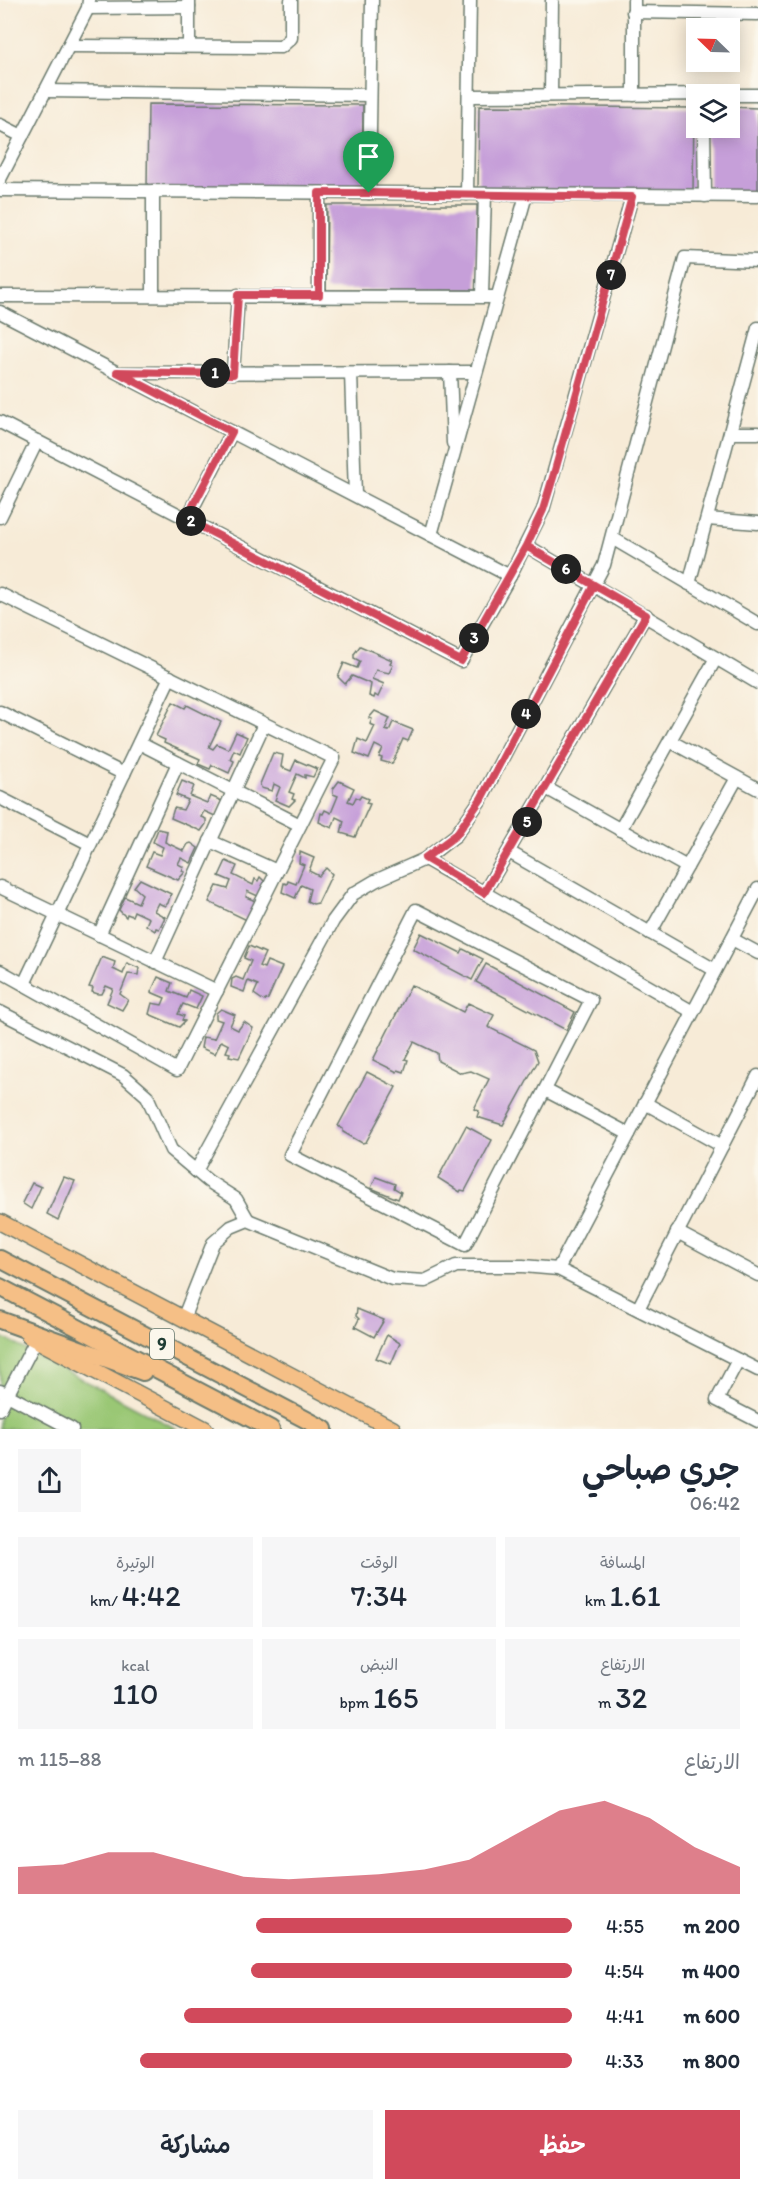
<!DOCTYPE html>
<html lang="ar">
<head>
<meta charset="utf-8">
<style>
  body { margin:0; font-family:Itim,"Playpen Sans Arabic",sans-serif; background:#f6f6f7; color:#1f2937; direction:rtl; height:100vh; display:flex; flex-direction:column; font-size:22px; white-space:nowrap }
  * { box-sizing:border-box; margin:0 }
  p { font-size:20px; color:#747a83 }
  .icon { flex:none; width:33px; height:33px; fill:none; stroke:currentColor; stroke-width:2; stroke-linecap:round; stroke-linejoin:round }
  .map { position:relative; height:1429px; overflow:hidden; direction:ltr }
  .panel { display:flex; flex-direction:column; background:#fff; flex:1 }
  .panel>* { flex:none }
  .needle { width:39px; rotate:293deg }
  .controls { position:absolute; left:686px; top:18px; display:grid; gap:12px }
  .controls a { display:grid; place-items:center; width:54px; height:54px; border-radius:0px; background:#fff; box-shadow:0 3px 15px #0003; font-size:30px }
  .pin { position:absolute; display:grid; place-items:center; width:51px; height:51px; color:#fff; margin:-62px -26px; border-radius:50% 50% 50% 0; rotate:-45deg; box-shadow:0 0 6px #0007 }
  .pin .icon { rotate:45deg }
  .km { position:absolute; width:30px; height:30px; margin:-15px; border-radius:50%; background:#222; color:#fff; font-size:16px; line-height:30px; text-align:center }
  .round { display:grid; place-items:center; flex:none; width:63px; height:63px; border-radius:0px; background:#f6f6f7 }
  .overview { display:flex; align-items:center; justify-content:space-between; height:102px; padding:0 18px }
  h1 { font-size:33px; font-weight:600; line-height:45px }
  .metrics { display:grid; grid-template-columns:repeat(3,1fr); gap:9px; height:102px; padding:6px 18px }
  .metrics div { display:grid; align-content:center; border-radius:0px; background:#f6f6f7; text-align:center }
  .metrics b { font-size:30px; font-weight:600 }
  .metrics small { font-size:16px; font-weight:400 }
  .metrics p { font-size:16px }
  .chart { height:168px; padding:12px 18px }
  .chart p { display:flex; justify-content:space-between }
  .chart svg { width:100%; height:108px; margin-top:6px; fill:#d1495b; opacity:.7 }
  .cta { display:flex; gap:12px; margin-top:auto; padding:12px 18px }
  .cta a { flex:1; height:69px; border-radius:0px; background:#d1495b; color:#fff; font-size:24px; font-weight:600; line-height:69px; text-align:center }
  .cta a+a { background:#f6f6f7; color:#1f2937 }
  ul { padding:0 18px; list-style:none; font-size:20px }
  li { display:grid; grid-template-columns:96px 72px 1fr; align-items:center; height:45px }
  li i { height:15px; border-radius:8px; background:#d1495b }
  .map>svg:first-child { display:block }
</style>
</head>
<body>
<div class="map">
<svg width="758" height="1429" viewBox="0 0 758 1429">
  <rect width="100%" height="100%" fill="#fbf7ec"/>
  <filter id="ink" filterUnits="userSpaceOnUse"><feTurbulence type="fractalNoise" baseFrequency=".0167" numOctaves="2"/><feDisplacementMap in="SourceGraphic" scale="12" xChannelSelector="R" yChannelSelector="G"/><feConvolveMatrix kernelMatrix="1 2 1 2 8 2 1 2 1" color-interpolation-filters="sRGB"/></filter>
  <filter id="wash" filterUnits="userSpaceOnUse"><feTurbulence type="fractalNoise" baseFrequency=".008" numOctaves="4" result="noise"/><feDisplacementMap in="SourceGraphic" scale="24" xChannelSelector="R" yChannelSelector="G"/><feGaussianBlur stdDeviation="1.35" result="paint"/><feColorMatrix in="noise" values="0 0 0 0 0 0 0 0 0 0 0 0 0 0 0 0 0 1.4 0 .05"/><feComposite in="paint" operator="in"/></filter>
  <g filter="url(#wash)">
    <rect width="100%" height="100%" fill="#f7ebd7"/>
    <path fill="#9ac775" stroke="#5c8254" stroke-width="1.5" d="M0,1336L177,1429H0Z"/>
    <g id="blocks">
      <g fill="#c69fd9">
        <path d="M148,104L363,105L362,190L147,189Z"/>
        <path d="M479,106L694,108L693,193L478,191Z"/>
        <path d="M729,107L758,108V192H709V128H729Z"/>
        <path d="M327,205H477V290H326Z"/>
        <path d="M360,646L392,660L390,663L393,665L389,673L376,670L372,679L384,684L378,697L375,695L374,698L369,696L371,684L352,676L345,684L338,677L344,663L357,668L360,661L354,658V654Z"/>
        <path d="M173,702L185,708L187,705L221,722L209,747L213,749L217,744L228,749L236,732L247,737L240,753L234,750L230,759L234,761L229,773L212,765L210,769L198,764L200,759L164,743L165,740L156,736Z"/>
        <path d="M375,711L390,718L385,730L389,731L393,722L413,730L408,741L403,739L392,764L381,761L382,758L379,757L383,749L375,745L369,759L354,753L358,739L367,743L375,726L370,724L372,719L369,718Z"/>
        <path d="M273,753L283,755L281,767L291,771L296,760L317,769L313,777L305,775V778L297,774L289,792L294,794L292,799L295,800L289,806L275,800L280,787L274,784L272,791L261,788L260,784Z"/>
        <path d="M182,781L194,786L190,796L207,803L210,796L222,801L215,816L204,811L201,817L206,819V824L201,831L171,818L174,808L183,810L188,800L176,795Z"/>
        <path d="M339,781L354,788L348,801L353,803L356,797L359,799L361,796L368,799L366,803L370,804L355,837L341,833L344,821L336,817L332,828L319,822L321,813L323,814L325,810L331,813L338,796L333,794V789Z"/>
        <path d="M158,829L167,831L165,842L184,851L188,844L191,843L198,848L191,863L181,858L178,864L184,867L182,871L185,872L178,880L146,866L152,852L160,855L163,847L153,842Z"/>
        <path d="M300,852L314,858L309,871L319,876L326,868L332,874L318,903L313,904L307,901L310,889L301,885L295,898L282,892L284,883L287,884L288,881L296,884L304,865L299,863Z"/>
        <path d="M226,861L237,866L233,875L253,885L255,879L258,881L260,877L266,883L260,897L247,891L246,897L260,903L251,922L209,902L217,886L228,889L231,881L219,876Z"/>
        <path d="M140,879L171,894L168,903L165,906L158,903L154,911L165,917L159,929L156,928L155,931L146,925L149,918L134,911L132,916L127,914L126,917L119,910L125,897L138,903L142,894L134,887Z"/>
        <path d="M421,933L461,953L463,949L483,959L472,980L413,949Z"/>
        <path d="M249,946L265,953L259,966L264,968L267,961L282,967L268,999L264,1001L254,994L258,985L248,981L244,992L231,987L232,979L236,977L243,980L251,961L244,958Z"/>
        <path d="M102,957L115,962L113,969L123,974L127,963L139,968L138,975L128,974L120,994L128,1000L122,1010L107,1003L113,989L106,986L102,994H98L92,992L93,988L89,987Z"/>
        <path d="M486,964L575,1012L566,1030L476,982Z"/>
        <path d="M158,977L172,983L169,991L186,998L189,990L202,996L196,1009L183,1004L178,1014L184,1016L182,1020L185,1021L179,1027L149,1014L152,1003L162,1005L165,998L151,992Z"/>
        <path d="M411,985L463,1012L468,1003L494,1015L488,1027L534,1050L538,1061L503,1125L477,1117L479,1111L474,1109L489,1079L471,1071L461,1073L438,1061L437,1053L414,1042L405,1059L408,1060L404,1072L398,1070L397,1072L373,1060Z"/>
        <path d="M221,1009L235,1015L230,1026L238,1030L244,1022L253,1028L239,1058L229,1056L230,1053L226,1052L229,1045L221,1041L215,1054L201,1048L203,1037L214,1039L222,1021L216,1019V1013Z"/>
        <path d="M367,1072L396,1087L366,1142L362,1143L343,1132V1129L338,1126Z"/>
        <path d="M466,1126L492,1140L465,1191L461,1190L460,1192L438,1178Z"/>
        <path d="M64,1177L75,1181L58,1220L47,1214Z"/>
        <path d="M376,1177L395,1184L394,1188L401,1192L398,1199L371,1188Z"/>
        <path d="M32,1183L41,1187L31,1209L22,1203Z"/>
        <path d="M357,1309L384,1320L374,1337L355,1327L359,1319L356,1316Z"/>
        <path d="M387,1335L400,1343L391,1364L376,1358Z"/>
      </g>
    </g>
  </g>
  <g filter="url(#ink)">
    <use href="#blocks" fill-opacity="0" stroke="#6b7a6d" stroke-width="1.5"/>
    <g fill="none" stroke-linecap="round" stroke-linejoin="round">
      <defs>
        <g id="minor">
          <path d="M634,0V95"/>
          <path d="M88,8L189,7"/>
          <path d="M633,12L758,14"/>
          <path d="M189,45V1"/>
          <path d="M69,46L281,47L291,38V0"/>
          <path d="M45,91L370,95"/>
          <path d="M551,95L552,0"/>
          <path d="M729,95H758"/>
          <path d="M469,96L726,94"/>
          <path d="M0,125L22,136"/>
          <path d="M704,128L705,196"/>
          <path d="M0,179L88,8L89,0"/>
          <path d="M0,190L758,196"/>
          <path d="M153,191V295"/>
          <path d="M369,193L372,0"/>
          <path d="M467,194L470,0"/>
          <path d="M319,295V193"/>
          <path d="M482,295L485,194"/>
          <path d="M0,296L497,297"/>
          <path d="M0,312L510,576"/>
          <path d="M450,372L453,443"/>
          <path d="M122,373L476,372"/>
          <path d="M233,373L238,295"/>
          <path d="M351,373L355,495"/>
          <path d="M0,422L461,661L510,576L543,510L632,197"/>
          <path d="M730,433H758"/>
          <path d="M0,517L37,441"/>
          <path d="M187,519L232,432"/>
          <path d="M707,519L758,523"/>
          <path d="M431,535L526,195"/>
          <path d="M612,538L758,624"/>
          <path d="M527,546L758,683"/>
          <path d="M689,584L758,328"/>
          <path d="M0,594L334,758L177,1070L0,971"/>
          <path d="M0,712L124,774"/>
          <path d="M670,741L758,789"/>
          <path d="M139,743L300,825"/>
          <path d="M546,788L687,867"/>
          <path d="M0,798L90,844"/>
          <path d="M620,830L716,658"/>
          <path d="M210,841L277,871"/>
          <path d="M509,852L715,970"/>
          <path d="M425,859L693,1012"/>
          <path d="M0,887L217,991"/>
          <path d="M484,893L646,615"/>
          <path d="M416,910L591,1000L465,1245L290,1155Z"/>
          <path d="M650,933L737,778"/>
          <path d="M99,935L178,763"/>
          <path d="M732,939L758,953"/>
          <path d="M155,962L264,724"/>
          <path d="M24,984L170,677"/>
          <path d="M0,1012L123,1075L147,1096L171,1150L208,1181L236,1199L248,1220"/>
          <path d="M545,1090L629,1134"/>
          <path d="M645,1103L722,1146"/>
          <path d="M196,1171L333,921L353,894L375,881L425,859L456,835L481,799L604,565L685,258L758,261"/>
          <path d="M677,1232L758,1275"/>
          <path d="M558,1269L758,889"/>
          <path d="M638,1309L758,1076"/>
          <path d="M183,1319L213,1243L231,1227L248,1220L392,1279L425,1281L456,1266H523L558,1269L758,1370"/>
          <path d="M738,1360L717,1400L758,1421"/>
          <path d="M0,1391L72,1429"/>
          <path d="M0,1409L36,1340"/>
        </g>
        <g id="major">
          <path d="M0,1222L393,1429"/>
          <path d="M29,1336L205,1429"/>
        </g>
        <g id="highway">
          <path d="M0,1259L324,1429"/>
          <path d="M0,1287L271,1429"/>
          <path d="M0,1320L143,1372"/>
        </g>
      </defs>
      <use href="#minor" stroke="#6b7a6d" stroke-width="15"/>
      <use href="#major" stroke="#6b7a6d" stroke-width="18"/>
      <use href="#highway" stroke="#6b7a6d" stroke-width="20"/>
      <use href="#minor" stroke="#fff" stroke-width="12"/>
      <use href="#major" stroke="#f5bf86" stroke-width="15"/>
      <use href="#highway" stroke="#f5bf86" stroke-width="16"/>
    </g>
  </g>
  <g fill="none" stroke-linecap="round" stroke-linejoin="round" filter="url(#ink)">
    <defs>
      <path id="route" d="M369,193H319V295H238L233,374L117,372L232,432L186,519L461,661L526,546L594,585L481,799L456,835L425,858L484,893L646,615L526,546L543,510L554,474L632,197L369,193"/>
    </defs>
    <use href="#route" stroke="#fff" stroke-width="12"/>
    <use href="#route" stroke="#d1495b" stroke-width="8"/>
  </g>
  <g text-anchor="middle" dominant-baseline="central" stroke-width="5" stroke-linejoin="round" paint-order="stroke">
    <rect fill="#fbf7ec" stroke="#61756b" stroke-width="1.5" x="150" y="1329" width="24" height="30" rx="4.5"/>
    <g font-size="18" font-weight="bold" fill="#1f3d34">
      <text x="162" y="1344">9</text>
    </g>
  </g>
</svg>
<div class="controls">
<a><svg class="needle" viewBox="-14 -14 28 28"><path d="M0-13l5 13h-10z" fill="#e53935"/><path d="M0 13l5-13h-10z" fill="#747a83"/></svg></a>
<a><svg class="icon" aria-label="layers" viewBox="0 0 24 24"><path d="M12 4l9 5-9 5-9-5zM3 14l9 5 9-5"/></svg></a>
</div>
<div class="pin" style="left:369px;top:193px;background:#1e9e55"><svg class="icon" aria-label="arrive" viewBox="0 0 24 24"><path d="M6 21V4h12l-3 4 3 4H6"/></svg></div>
<b class="km" style="left:215px;top:373px">1</b>
<b class="km" style="left:191px;top:521px">2</b>
<b class="km" style="left:474px;top:638px">3</b>
<b class="km" style="left:526px;top:714px">4</b>
<b class="km" style="left:527px;top:822px">5</b>
<b class="km" style="left:566px;top:569px">6</b>
<b class="km" style="left:611px;top:275px">7</b>
</div>
<section class="panel">
<div class="overview"><div><h1>جري صباحي</h1><p>06:42</p></div><a class="round"><svg class="icon" aria-label="share" viewBox="0 0 24 24"><path d="M12 15V3M7 8l5-5 5 5M5 13v7h14v-7"/></svg></a></div>
<div class="metrics">
<div><p>المسافة</p><b>1.61<small> km</small></b></div>
<div><p>الوقت</p><b>7:34</b></div>
<div><p>الوتيرة</p><b>4:42<small> /km</small></b></div>
</div>
<div class="metrics">
<div><p>الارتفاع</p><b>32<small> m</small></b></div>
<div><p>النبض</p><b>165<small> bpm</small></b></div>
<div><p>kcal</p><b>110</b></div>
</div>
<div class="chart"><p><span>الارتفاع</span>88–115 m</p>
<svg viewBox="0 0 160 44" preserveAspectRatio="none"><path d="M0 44V33L10 32L20 27L30 27L40 32L50 37L60 38L70 37L80 36L90 34L100 30L110 20L120 10L130 6L140 13L150 25L160 33V44z"/></svg>
</div>
<ul>
<li><b>200 m</b>4:55<i style="width:57%"></i></li>
<li><b>400 m</b>4:54<i style="width:58%"></i></li>
<li><b>600 m</b>4:41<i style="width:70%"></i></li>
<li><b>800 m</b>4:33<i style="width:78%"></i></li>
</ul>
<div class="cta"><a>حفظ</a><a>مشاركة</a></div>
</section>
</body>
</html>
